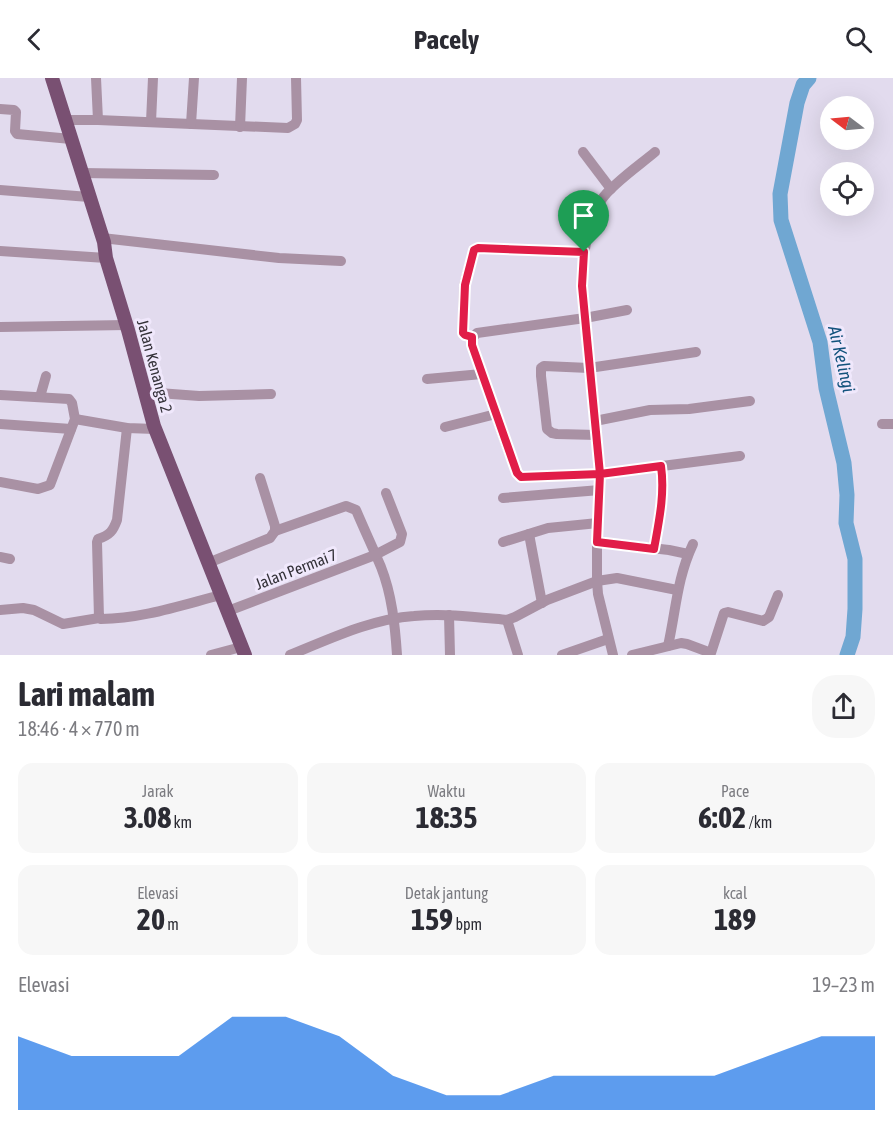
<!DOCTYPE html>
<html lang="id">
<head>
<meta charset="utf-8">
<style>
  body { margin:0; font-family:"Asap Condensed",sans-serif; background:#f7f7f7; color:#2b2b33; height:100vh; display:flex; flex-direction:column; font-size:22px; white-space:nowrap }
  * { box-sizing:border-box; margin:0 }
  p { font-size:20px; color:#7c7c81 }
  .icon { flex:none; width:33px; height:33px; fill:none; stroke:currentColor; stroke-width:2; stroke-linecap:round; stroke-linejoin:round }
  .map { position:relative; height:577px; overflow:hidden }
  .details { display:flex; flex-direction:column; background:#fff; flex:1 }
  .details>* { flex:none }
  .needle { width:39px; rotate:286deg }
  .buttons { position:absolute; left:820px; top:18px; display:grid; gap:12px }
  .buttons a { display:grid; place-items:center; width:54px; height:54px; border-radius:50%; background:#fff; box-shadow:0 6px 24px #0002; font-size:30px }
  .pin { position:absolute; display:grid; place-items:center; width:51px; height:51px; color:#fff; margin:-62px -26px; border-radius:50% 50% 50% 0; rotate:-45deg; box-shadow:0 0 6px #0007 }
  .pin .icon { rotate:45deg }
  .round { display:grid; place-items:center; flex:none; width:63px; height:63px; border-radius:24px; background:#f7f7f7 }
  .head { display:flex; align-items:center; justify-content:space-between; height:102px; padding:0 18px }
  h1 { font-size:33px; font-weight:700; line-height:45px }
  .figures { display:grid; grid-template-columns:repeat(3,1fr); gap:9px; height:102px; padding:6px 18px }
  .figures div { display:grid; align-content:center; border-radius:15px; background:#f7f7f7; text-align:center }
  .figures b { font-size:30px; font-weight:700 }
  .figures small { font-size:16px; font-weight:400 }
  .figures p { font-size:16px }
  .chart { height:168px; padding:12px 18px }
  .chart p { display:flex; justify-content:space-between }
  .chart svg { width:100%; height:108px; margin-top:6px; fill:#1a73e8; opacity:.7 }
  header { display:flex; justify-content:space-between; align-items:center; height:78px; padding:0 18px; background:#fff; font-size:27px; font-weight:700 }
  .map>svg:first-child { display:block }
</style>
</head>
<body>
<header><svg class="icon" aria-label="back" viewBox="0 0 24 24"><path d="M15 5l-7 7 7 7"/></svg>Pacely<svg class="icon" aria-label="search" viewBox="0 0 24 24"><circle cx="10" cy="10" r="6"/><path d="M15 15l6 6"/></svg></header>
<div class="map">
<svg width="893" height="577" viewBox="0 0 893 577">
  <rect width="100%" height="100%" fill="#e2dbee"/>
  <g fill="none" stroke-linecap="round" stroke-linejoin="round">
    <path stroke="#70a7d2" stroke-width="15" d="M809,0L803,7L797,25L780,116L781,142L820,264L826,310L844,385L847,417L846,445L855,481V531L853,559L847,577"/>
    <g stroke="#a991a4" stroke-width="10">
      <path d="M96,0L98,42"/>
      <path d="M0,31L14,32L16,34L15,53L17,56L71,61"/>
      <path d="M65,42H98L288,50L295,46L297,42L296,0"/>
      <path d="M151,44L153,0"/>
      <path d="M191,46L194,0"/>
      <path d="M240,49L242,0"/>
      <path d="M583,74L611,111"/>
      <path d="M82,95L214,97"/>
      <path d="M0,112L89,119"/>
      <path d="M102,160L279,180L341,183"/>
      <path d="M0,173L106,180"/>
      <path d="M584,174L478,170L474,172L464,207L463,255L465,257L473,259L477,255L585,240L627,232"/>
      <path d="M0,249L127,247"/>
      <path d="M473,259L472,267L506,366L517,395L521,399L600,396L740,378"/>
      <path d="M427,301L482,296"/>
      <path d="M145,314L199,318L271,316"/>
      <path d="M0,317L69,321L72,325L75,341L50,407L38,411L0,404"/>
      <path d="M40,319L46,298"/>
      <path d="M75,341L127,350L155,351"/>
      <path d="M595,343L650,332L689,331L750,323"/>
      <path d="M0,346L71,351"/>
      <path d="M882,346H893"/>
      <path d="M445,349L496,336"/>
      <path d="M127,350L117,442C113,453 110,457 98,461L97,464L99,540L101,541C141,541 182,527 221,517"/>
      <path d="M597,357L557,356L552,355L547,351L541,298V290L544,288L589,290L696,274"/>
      <path d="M503,420L600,412"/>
      <path d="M275,453L346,428L356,432C364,451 373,470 381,489C392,517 395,547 397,577"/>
      <path d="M529,456L542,525"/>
      <path d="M503,464L548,450L598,445"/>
      <path d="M597,464L669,472L688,476"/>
      <path d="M654,471C659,443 665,416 661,388"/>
      <path d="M0,479L10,481"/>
      <path d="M208,485L270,460L275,453V448L260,400"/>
      <path d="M0,532L23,530L34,532L63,546L99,540"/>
      <path d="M228,533L375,477L400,464L402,456L386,415"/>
      <path d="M449,537L450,577"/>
      <path d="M507,542L518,577"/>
      <path d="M668,568C676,532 677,500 693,466"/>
      <path d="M211,577L241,569"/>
      <path d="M290,577C330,561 371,541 414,538C445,535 476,539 507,542L515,539L547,522L597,503L617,500L677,512"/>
      <path d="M562,577L608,561"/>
      <path d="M613,577L598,516L597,503V464L600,396L582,208C583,179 586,146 602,121C612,106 641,86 655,74"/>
      <path d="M632,577L681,565L687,566L711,575L724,535L728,534L763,543L769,539L778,517"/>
    </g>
    <path stroke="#795072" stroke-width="14" d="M52,0L104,164L106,180L128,252L154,348L245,577"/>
  </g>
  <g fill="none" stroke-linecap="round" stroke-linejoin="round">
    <defs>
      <path id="route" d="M584,174L582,208L600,396L597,464L654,471C659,443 665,416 661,388L600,396L521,399L517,395L472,267V259L465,257L463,255L465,207L474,172L478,170L584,174"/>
    </defs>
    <use href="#route" stroke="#fff" stroke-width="12"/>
    <use href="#route" stroke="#e11d48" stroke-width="8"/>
  </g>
  <g text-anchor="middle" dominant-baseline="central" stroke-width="6" stroke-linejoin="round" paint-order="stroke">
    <g font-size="16" fill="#333138" stroke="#f0e8fc">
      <text transform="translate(155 288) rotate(75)">Jalan Kenanga 2</text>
      <text transform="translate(296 491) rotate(-21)">Jalan Permai 7</text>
    </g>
    <g font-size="18" font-style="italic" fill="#12527c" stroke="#f0e8fc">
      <text transform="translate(842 281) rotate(77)">Air Kelingi</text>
    </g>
  </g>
</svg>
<div class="buttons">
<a><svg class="needle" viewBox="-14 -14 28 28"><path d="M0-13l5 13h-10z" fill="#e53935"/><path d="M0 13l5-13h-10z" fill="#7c7c81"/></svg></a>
<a><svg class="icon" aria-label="locate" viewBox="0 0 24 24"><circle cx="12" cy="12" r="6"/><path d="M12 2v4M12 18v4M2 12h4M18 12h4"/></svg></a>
</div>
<div class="pin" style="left:584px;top:174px;background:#1e9e55"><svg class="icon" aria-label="arrive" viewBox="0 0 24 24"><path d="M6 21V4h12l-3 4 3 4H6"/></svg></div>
</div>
<section class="details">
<div class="head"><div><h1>Lari malam</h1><p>18:46 · 4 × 770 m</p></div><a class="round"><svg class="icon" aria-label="share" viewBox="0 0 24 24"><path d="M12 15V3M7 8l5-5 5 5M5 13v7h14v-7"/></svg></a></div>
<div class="figures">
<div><p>Jarak</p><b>3.08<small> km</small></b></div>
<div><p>Waktu</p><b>18:35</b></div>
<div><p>Pace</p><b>6:02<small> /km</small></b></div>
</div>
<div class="figures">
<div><p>Elevasi</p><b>20<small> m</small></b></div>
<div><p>Detak jantung</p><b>159<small> bpm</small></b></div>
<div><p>kcal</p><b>189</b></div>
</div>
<div class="chart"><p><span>Elevasi</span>19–23 m</p>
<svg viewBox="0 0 160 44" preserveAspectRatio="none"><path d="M0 44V14L10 22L20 22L30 22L40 6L50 6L60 14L70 30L80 38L90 38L100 30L110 30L120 30L130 30L140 22L150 14L160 14V44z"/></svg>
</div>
</section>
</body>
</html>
